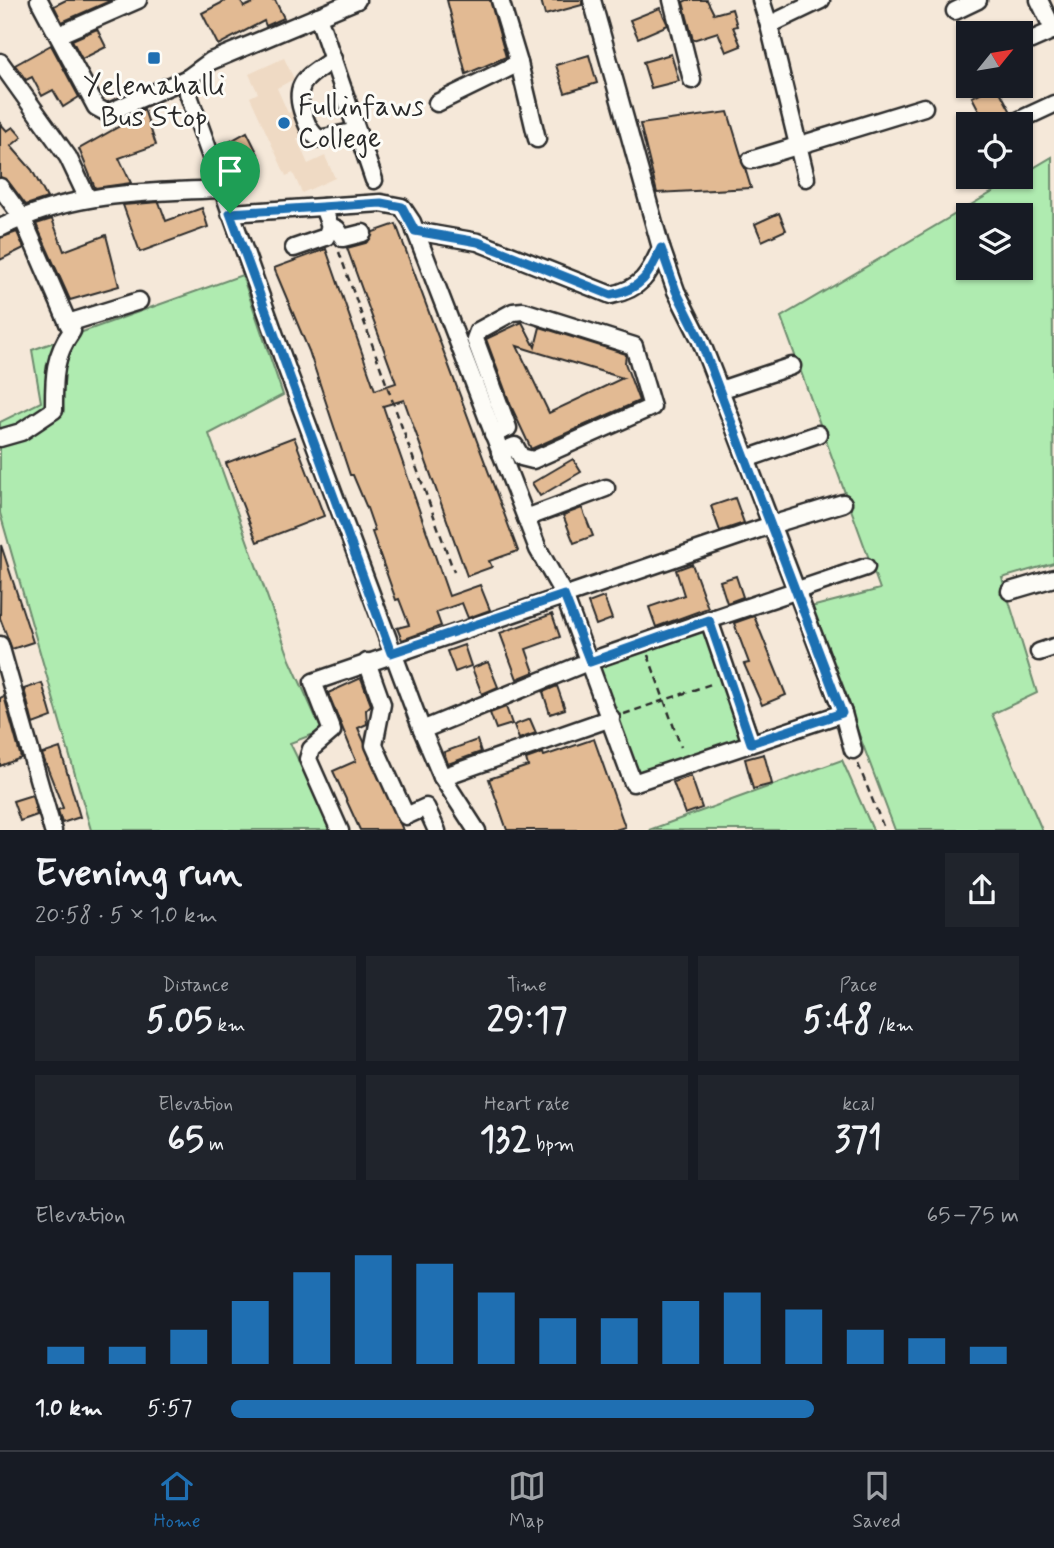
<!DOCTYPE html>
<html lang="en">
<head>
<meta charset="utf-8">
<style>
  body { margin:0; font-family:Mynerve,sans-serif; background:#20242c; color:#f1f3f6; height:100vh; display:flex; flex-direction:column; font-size:26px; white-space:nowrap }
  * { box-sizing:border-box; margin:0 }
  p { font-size:23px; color:#9ea1a6 }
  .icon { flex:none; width:38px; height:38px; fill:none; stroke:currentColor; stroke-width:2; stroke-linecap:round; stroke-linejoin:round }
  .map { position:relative; height:830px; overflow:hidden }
  .panel { display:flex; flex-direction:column; background:#171b24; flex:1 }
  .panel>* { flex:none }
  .needle { width:46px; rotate:60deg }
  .controls { position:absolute; left:956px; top:21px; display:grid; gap:14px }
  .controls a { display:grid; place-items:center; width:77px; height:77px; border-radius:0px; background:#171b24; box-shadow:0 2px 5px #0004; font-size:35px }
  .pin { position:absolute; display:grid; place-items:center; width:60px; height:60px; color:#fff; margin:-72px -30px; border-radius:50% 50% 50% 0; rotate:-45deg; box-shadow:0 0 7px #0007 }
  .pin .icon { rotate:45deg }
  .round { display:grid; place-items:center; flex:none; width:74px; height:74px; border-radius:0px; background:#20242c }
  .overview { display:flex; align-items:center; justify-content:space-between; height:119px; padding:0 35px }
  h1 { font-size:38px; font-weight:800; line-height:52px }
  .figures { display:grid; grid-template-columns:repeat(3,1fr); gap:10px; height:119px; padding:7px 35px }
  .figures div { display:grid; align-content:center; border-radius:0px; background:#20242c; text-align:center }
  .figures b { font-size:35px; font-weight:800 }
  .figures small { font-size:19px; font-weight:400 }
  .figures p { font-size:19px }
  .chart { height:196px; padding:14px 35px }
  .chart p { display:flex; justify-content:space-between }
  .chart svg { width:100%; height:126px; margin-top:7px; stroke:#1f6fb2; stroke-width:6 }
  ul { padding:0 35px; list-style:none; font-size:23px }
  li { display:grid; grid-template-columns:112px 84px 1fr; align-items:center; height:52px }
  li i { height:18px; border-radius:9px; background:#1f6fb2 }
  .tabs { display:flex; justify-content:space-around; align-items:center; height:98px; border-top:2px solid #363941; background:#171b24; font-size:19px; color:#9ea1a6 }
  .tabs a { display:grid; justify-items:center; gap:4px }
  .tabs .current { color:#1f6fb2 }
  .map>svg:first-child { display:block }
</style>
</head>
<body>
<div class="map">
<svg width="1054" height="831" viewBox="0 0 1054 831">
  <rect width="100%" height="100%" fill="#f5e8d9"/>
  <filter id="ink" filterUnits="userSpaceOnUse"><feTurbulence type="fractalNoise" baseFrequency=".0143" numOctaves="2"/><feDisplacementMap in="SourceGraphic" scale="14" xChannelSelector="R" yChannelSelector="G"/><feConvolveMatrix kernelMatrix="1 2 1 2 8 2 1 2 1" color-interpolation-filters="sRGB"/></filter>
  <g filter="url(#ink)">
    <path fill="#efdac4" d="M284,58L294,79L277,88L288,113L300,108L311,132L297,139L308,164L325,156L335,178L302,193L293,173L286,176L250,97L258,93L249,74Z"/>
    <g fill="#afebb0" stroke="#6d8b6e" stroke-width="2" fill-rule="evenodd">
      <path d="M1052,157L1054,563L1002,578L1037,693L992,714L1042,830H895L811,607L880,589L781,317ZM968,215H1020V268H968Z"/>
      <path d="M242,275L283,395L209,434L290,660L322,731L290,743L333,830H91L0,513V422L41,402L32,350Z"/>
      <path d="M714,609L761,743L629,789L582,656Z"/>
      <path d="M842,760L873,830H649Z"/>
    </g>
    <g fill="#e2ba93" stroke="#2b2b2b" stroke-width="2" fill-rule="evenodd">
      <path d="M66,0H112L62,22L54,6Z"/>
      <path d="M227,0H240L244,7L259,0H275L284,18L266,26L264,21L218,45L202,13Z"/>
      <path d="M447,0H490L506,57L466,74Z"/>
      <path d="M541,0H582V5L545,15Z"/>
      <path d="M687,0H707L714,14L732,9L737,26L733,27L741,46L726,52L718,32L693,40L683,2Z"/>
      <path d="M660,8L668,25L638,38L630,20Z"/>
      <path d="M97,29L106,47L82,59L72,40Z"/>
      <path d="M51,45L79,97L63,107L53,90L42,96L32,77L26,80L15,65Z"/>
      <path d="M671,54L679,81L651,88L643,62Z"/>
      <path d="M589,55L597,83L565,93L556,65Z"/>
      <path d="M984,86H997L1011,112L986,124L972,97L986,90Z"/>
      <path d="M144,109L156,145L119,158L131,183L95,188L79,149L125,123L123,118Z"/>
      <path d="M728,112L751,188L657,193L640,124Z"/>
      <path d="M0,123L7,131L13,127L22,137L11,146L32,170L47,198L26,205L8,181L0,177Z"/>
      <path d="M247,132L258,154L233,168L222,146Z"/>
      <path d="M159,202L166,221L202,208L208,227L140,252L123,205Z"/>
      <path d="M779,213L786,230L762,241L755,224Z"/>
      <path d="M52,219L64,251L106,235L119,286L70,300L36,224Z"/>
      <path d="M396,224L518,551L489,561L492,567L467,576L404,400L383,406L449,596L480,585L490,610L468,618L462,603L436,612L441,626L402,640L397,628L409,625L399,599L396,600L372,532L375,531L367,508L353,475H350L309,351L274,268L326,249L375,390L396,383L347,248L366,243L373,232Z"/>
      <path d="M17,232L24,248L0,260V238Z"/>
      <path d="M522,322L535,347L540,327L626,354L625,363L639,401L531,449L511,406L486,339ZM517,346L533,351L623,378L549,413Z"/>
      <path d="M294,437L324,516L257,542L226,463Z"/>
      <path d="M573,459L581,472L540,496L532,483Z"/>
      <path d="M735,498L744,523L720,531L711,506Z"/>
      <path d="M582,508L593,536L574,543L563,515Z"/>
      <path d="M1,545L33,642L12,649L0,618Z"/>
      <path d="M692,564L708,608L656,627L649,607L684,595L676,570Z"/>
      <path d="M736,576L743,597L727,603L720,581Z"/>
      <path d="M604,597L612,619L596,625L588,603Z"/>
      <path d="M552,614L560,637L526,649L534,672L517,679L500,633Z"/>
      <path d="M754,616L786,695L762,705L744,664L749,663L734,623Z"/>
      <path d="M464,645L471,666L455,672L447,651Z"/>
      <path d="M488,662L498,687L482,694L472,668Z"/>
      <path d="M361,678L371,705L366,710L367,724L358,728L403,830H360L333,771L356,761L328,693Z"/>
      <path d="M42,683L52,717L33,724L24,689Z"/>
      <path d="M557,686L565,709L550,714L543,692Z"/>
      <path d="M4,696L21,758L0,766V698Z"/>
      <path d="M506,707L512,724L496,729L490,713Z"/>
      <path d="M530,719L536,733L519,739L514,725Z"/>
      <path d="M594,739L625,827L615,830H507L489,779L528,766L526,759L543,753L544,756Z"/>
      <path d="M477,740L481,752L448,764L444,752Z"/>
      <path d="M60,748L80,817L62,823L58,810L63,808L42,754Z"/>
      <path d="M764,754L772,784L753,789L745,759Z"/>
      <path d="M691,776L702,808L685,814L673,782Z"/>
      <path d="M32,795L37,815L20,821L13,801Z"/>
    </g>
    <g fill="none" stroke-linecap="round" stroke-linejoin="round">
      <defs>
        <g id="minor">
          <path d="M39,0L96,107L107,113L188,78"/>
          <path d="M357,0L211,61L188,78V93L288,372L422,730L442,777L477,831"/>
          <path d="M500,0L519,63L537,139"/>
          <path d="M592,0L661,248L676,291L700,339L720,390L843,713L853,750"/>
          <path d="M672,0L692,80"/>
          <path d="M761,0L769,25L821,0"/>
          <path d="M1039,0L1054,31"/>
          <path d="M955,11L978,0"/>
          <path d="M318,16L374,180"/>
          <path d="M769,25L806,178"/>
          <path d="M58,35L138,0"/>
          <path d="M1020,45L1054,30"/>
          <path d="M333,59C308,77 291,82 304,116C308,127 310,132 319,139L357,131"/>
          <path d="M0,62L68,157L87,197"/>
          <path d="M437,103L519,63"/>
          <path d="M1011,124L1054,104"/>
          <path d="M751,160L924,107"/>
          <path d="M0,187L22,217L68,323L139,301"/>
          <path d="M323,207L330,226L337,229L343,238L363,233"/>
          <path d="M230,213L381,203L402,207L412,222L538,549L564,595L633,783L843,713"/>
          <path d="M0,228C73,191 142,193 221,189"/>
          <path d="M415,231L478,242L611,295C641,289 649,275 661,248"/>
          <path d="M294,248L326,237L330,226"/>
          <path d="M720,390L792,366"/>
          <path d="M493,434L508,428L475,339L478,331L513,312L523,311L634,346L652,407L533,460L521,457L515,446L500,452"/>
          <path d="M0,438L21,432L54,410C54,379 53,357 72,331L68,323"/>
          <path d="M746,459L818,434"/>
          <path d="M526,518L606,488"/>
          <path d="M1010,591L1054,578"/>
          <path d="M709,620L866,567"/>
          <path d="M0,645L53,831"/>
          <path d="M1039,652L1054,647"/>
          <path d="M367,662L382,704L374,745L406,816L426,807L437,831"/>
          <path d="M422,730L590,661L709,620L751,743"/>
          <path d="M442,777L611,718"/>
          <path d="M340,831L308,759L311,749L332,731L313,682L771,525L843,503"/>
        </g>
      </defs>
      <use href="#minor" stroke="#2b2b2b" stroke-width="21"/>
      <g stroke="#2b2b2b" stroke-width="2.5" stroke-dasharray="7 5" stroke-linecap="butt">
        <path d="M339,252L454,572"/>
        <path d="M648,655L681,747"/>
        <path d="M624,714L714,683"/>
        <path d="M858,764L885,831"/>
      </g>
      <use href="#minor" stroke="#fdfcf7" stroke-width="16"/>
    </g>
  </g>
  <g fill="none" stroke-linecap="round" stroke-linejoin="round" filter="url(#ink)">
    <defs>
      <path id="route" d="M381,203L402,207L415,231L478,242L611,295C642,289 649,275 661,248L676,291L700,339L842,713L751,743L709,620L590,662L564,595L391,653L230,213Z"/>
    </defs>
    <use href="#route" stroke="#fff" stroke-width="14"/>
    <use href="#route" stroke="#1f6fb2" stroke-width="9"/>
  </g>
  <g fill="#1f6fb2" stroke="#fdfcf7" stroke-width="2.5">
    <rect x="147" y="51" width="14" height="14" rx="3.5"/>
    <circle cx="284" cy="123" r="7"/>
  </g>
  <g text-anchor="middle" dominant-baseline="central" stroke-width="6" stroke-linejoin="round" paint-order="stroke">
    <g font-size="28" fill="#2b2b2b" stroke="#fdfcf7">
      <text x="154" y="86">Yelenahalli<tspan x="154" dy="32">Bus Stop</tspan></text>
      <text x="298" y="107" text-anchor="start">Fullinfaws<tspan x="298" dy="32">College</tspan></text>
    </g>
  </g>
</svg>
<div class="controls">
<a><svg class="needle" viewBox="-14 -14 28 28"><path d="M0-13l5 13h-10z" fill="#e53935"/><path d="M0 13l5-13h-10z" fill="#9ea1a6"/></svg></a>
<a><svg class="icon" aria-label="locate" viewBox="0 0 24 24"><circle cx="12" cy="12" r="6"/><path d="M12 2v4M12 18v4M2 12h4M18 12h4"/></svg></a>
<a><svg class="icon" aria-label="layers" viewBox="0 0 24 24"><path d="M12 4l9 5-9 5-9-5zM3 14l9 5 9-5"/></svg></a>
</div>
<div class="pin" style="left:230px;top:213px;background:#1e9e55"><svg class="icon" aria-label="arrive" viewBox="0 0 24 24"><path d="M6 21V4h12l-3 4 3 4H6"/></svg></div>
</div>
<section class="panel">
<div class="overview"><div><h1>Evening run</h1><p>20:58 · 5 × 1.0 km</p></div><a class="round"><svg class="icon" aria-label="share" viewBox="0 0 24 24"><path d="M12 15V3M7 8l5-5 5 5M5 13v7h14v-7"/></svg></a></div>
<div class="figures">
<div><p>Distance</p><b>5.05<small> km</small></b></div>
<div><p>Time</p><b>29:17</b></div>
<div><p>Pace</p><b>5:48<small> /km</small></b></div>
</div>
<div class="figures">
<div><p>Elevation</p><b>65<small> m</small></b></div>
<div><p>Heart rate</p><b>132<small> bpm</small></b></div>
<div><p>kcal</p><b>371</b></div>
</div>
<div class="chart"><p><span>Elevation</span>65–75 m</p>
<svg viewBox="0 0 160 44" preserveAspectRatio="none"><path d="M5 44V38M15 44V38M25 44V32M35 44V22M45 44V12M55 44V6M65 44V9M75 44V19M85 44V28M95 44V28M105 44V22M115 44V19M125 44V25M135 44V32M145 44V35M155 44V38"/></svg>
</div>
<ul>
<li><b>1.0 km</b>5:57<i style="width:74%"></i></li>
</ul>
</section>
<nav class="tabs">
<a class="current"><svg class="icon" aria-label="home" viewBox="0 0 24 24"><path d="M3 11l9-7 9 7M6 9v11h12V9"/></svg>Home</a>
<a><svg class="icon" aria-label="map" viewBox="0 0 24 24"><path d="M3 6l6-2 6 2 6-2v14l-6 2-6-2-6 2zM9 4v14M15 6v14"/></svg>Map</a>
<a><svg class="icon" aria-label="saved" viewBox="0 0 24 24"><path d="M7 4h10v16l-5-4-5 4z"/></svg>Saved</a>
</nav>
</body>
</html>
